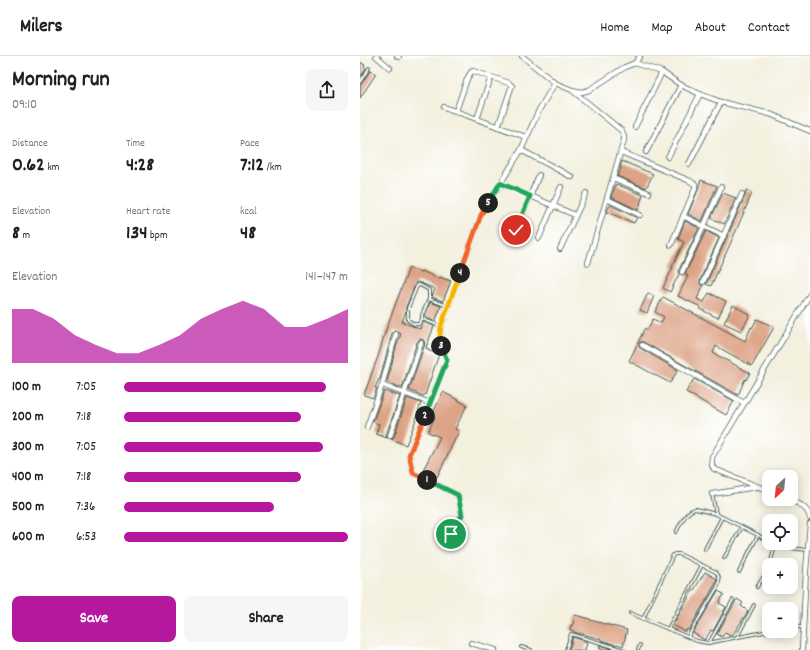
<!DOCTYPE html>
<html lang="en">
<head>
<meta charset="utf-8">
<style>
  body { margin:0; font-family:Dekko,sans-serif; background:#f6f6f6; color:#222; height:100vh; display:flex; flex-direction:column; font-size:15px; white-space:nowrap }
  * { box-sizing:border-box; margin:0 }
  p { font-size:13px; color:#767676 }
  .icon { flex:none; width:22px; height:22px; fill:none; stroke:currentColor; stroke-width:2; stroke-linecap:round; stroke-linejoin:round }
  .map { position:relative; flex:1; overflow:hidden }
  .sheet { display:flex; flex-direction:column; background:#fff; width:360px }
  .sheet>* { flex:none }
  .needle { width:26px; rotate:206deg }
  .controls { position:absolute; left:402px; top:414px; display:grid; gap:8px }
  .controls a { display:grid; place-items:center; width:36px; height:36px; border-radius:8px; background:#fff; box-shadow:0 2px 10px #0003; font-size:20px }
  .pin { position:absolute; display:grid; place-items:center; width:34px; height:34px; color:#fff; margin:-17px; border:2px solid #fff; border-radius:50%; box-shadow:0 1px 4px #0007 }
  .km { position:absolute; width:20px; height:20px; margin:-10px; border-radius:50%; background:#222; color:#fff; font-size:11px; line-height:20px; text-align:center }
  .round { display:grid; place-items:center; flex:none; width:42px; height:42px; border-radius:8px; background:#f6f6f6 }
  .head { display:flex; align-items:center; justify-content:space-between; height:68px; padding:0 12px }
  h1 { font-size:22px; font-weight:700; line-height:30px }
  .metrics { display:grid; grid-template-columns:repeat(3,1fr); gap:6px; height:68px; padding:4px 12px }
  .metrics div { display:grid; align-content:center }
  .metrics b { font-size:20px; font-weight:700 }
  .metrics small { font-size:11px; font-weight:400 }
  .metrics p { font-size:11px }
  .chart { height:112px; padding:8px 12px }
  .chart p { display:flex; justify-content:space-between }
  .chart svg { width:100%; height:72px; margin-top:4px; fill:#b5179e; opacity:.7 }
  .button { display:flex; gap:8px; margin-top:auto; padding:8px 12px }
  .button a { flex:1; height:46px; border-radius:8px; background:#b5179e; color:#fff; font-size:16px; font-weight:700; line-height:46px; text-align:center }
  .button a+a { background:#f6f6f6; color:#222 }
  ul { padding:0 12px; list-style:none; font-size:13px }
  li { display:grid; grid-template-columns:64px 48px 1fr; align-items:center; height:30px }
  li i { height:10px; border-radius:5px; background:#b5179e }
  header { display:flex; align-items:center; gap:24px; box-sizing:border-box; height:56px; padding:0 20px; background:#fff; border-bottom:1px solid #e0e0e0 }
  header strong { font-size:19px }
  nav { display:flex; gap:22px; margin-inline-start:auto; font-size:14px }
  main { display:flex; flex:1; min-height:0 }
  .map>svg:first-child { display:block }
</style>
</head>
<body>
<header>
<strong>Milers</strong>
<nav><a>Home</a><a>Map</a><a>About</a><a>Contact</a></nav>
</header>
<main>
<section class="sheet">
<div class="head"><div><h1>Morning run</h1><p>09:10</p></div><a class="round"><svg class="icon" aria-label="share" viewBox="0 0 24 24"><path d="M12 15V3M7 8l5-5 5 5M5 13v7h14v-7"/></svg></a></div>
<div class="metrics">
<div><p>Distance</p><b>0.62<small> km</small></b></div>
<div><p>Time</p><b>4:28</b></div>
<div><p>Pace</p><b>7:12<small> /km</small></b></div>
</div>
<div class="metrics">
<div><p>Elevation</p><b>8<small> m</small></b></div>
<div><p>Heart rate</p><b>134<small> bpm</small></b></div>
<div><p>kcal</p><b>48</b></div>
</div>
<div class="chart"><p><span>Elevation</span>141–147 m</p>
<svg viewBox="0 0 160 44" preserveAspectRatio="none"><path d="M0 44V11L10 11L20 17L30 27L40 33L50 38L60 38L70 33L80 27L90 17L100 11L110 6L120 11L130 22L140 22L150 17L160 11V44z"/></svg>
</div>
<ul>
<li><b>100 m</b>7:05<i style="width:90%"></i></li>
<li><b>200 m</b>7:18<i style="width:79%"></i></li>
<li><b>300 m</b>7:05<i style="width:89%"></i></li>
<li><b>400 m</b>7:18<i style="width:79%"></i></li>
<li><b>500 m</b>7:36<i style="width:67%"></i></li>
<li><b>600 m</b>6:53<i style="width:100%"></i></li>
</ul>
<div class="button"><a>Save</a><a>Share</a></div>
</section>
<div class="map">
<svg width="450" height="594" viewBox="0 0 450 594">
  <rect width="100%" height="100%" fill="#fff"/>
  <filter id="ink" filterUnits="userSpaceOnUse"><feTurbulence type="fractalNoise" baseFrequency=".025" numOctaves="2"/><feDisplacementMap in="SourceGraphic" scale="8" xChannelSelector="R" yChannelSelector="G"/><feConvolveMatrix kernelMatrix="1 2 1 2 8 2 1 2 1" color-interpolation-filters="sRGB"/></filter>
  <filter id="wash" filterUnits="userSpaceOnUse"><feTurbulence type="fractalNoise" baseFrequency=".012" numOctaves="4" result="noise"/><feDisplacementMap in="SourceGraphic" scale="16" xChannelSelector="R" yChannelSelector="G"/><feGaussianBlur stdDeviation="0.9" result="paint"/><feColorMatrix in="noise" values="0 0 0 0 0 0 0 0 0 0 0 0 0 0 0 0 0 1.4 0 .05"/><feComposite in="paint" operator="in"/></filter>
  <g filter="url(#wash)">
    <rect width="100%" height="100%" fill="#f3f0de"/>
    <g id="blocks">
      <g fill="#dda386">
        <path d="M0,6L5,9L4,11L6,12L2,19L0,18Z"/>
        <path d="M10,15L16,18L0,42V30Z"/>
        <path d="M262,105L293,118L286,132L257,120L261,112H260Z"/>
        <path d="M341,124L357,130L342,165L328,158L338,134L339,131V129Z"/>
        <path d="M256,128L283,139L280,148H281L278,154L251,141Z"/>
        <path d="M386,134L392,137L376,175L351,230L346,228L385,140Z"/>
        <path d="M363,137L376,142L364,168L351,162Z"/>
        <path d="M250,149L277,162L274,167L247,156Z"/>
        <path d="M325,165L339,172L319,214V218L310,236L303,232L313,211H312L324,186L318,183Z"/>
        <path d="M346,175L359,182L340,224V228L343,230L337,243L344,246L349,237L366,245L358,262L340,253L341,251L318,240L328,220L325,218Z"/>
        <path d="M49,212L61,216L62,215L79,223V221L91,225L83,245L72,241L75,233L61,227L56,226L46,251V255L42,266L60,273L63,266L74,270L66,292L69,294V295L79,298L65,339H64L63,340L49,334L65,288L64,285L62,283L59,284L57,286L42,332L33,329V328L27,326L36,291L41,278L37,275H34L32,277L20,323H19L15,332H17L13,342L4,339L20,295L23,283L27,271Z"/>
        <path d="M288,237L294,240L287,257L280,254Z"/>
        <path d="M303,241L385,285L391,271L392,272L397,263L414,271L392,310L356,290L353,297L390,317L386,324L385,323L378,339L283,286H280L279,288V291L280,292L318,314L310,327L269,305L285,272L287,274L293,263L301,267L304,261L295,256Z"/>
        <path d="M70,246L81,250L75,266L65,261Z"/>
        <path d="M373,249L390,259L381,275L364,267Z"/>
        <path d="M334,323L374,345L366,359L326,336Z"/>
        <path d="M24,335L40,340L26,379L27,382L16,378L19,368L13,366Z"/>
        <path d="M83,336L107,349L95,373L99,375L77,421L63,414L80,381L68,376L75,361L72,359Z"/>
        <path d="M47,342L61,347L54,369L46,389L31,383L34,381Z"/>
        <path d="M345,516L357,523L356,527L329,574L327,573L326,576L313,569L333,534H334Z"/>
        <path d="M358,535L364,538L359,547L366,551L353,575L351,574L345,584L333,577Z"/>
        <path d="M377,543L383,547L381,550L388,555L372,580L365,576L362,581L357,578Z"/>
        <path d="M215,559L230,563V564L267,574L263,590L257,588L256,589L241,584V583L214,576V575L210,574L211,569H213Z"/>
        <path d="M213,581L227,586L225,594H209Z"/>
        <path d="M240,589L255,594H241V593L239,592Z"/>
      </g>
    </g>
  </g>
  <g filter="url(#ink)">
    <use href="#blocks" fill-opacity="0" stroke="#3f584e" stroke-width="1"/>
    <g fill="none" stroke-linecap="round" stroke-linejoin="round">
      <defs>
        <g id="service">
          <path d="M0,26L9,12"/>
          <path d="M62,263L59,268H54L48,264V252L57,230L60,229L69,234V243"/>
          <path d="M80,270L62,263V259L69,243L88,250"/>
          <path d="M352,438L356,458"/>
          <path d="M316,476C321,468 326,454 336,453L356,458L398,479L409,486"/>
          <path d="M411,487L415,490L447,494"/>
          <path d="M345,493L362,461"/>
          <path d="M364,502L382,471"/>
          <path d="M410,509L415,490"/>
          <path d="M379,516L398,479"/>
          <path d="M397,531L409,512"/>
          <path d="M270,557L337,585L348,587L409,575"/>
          <path d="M283,563L313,499L315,498H319L356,516C360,521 360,524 358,530L328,581"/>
          <path d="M431,571H442"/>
          <path d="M308,573L342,509"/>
          <path d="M377,581L394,549"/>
          <path d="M349,587L373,544"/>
          <path d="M161,591L171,594"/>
          <path d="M206,594L211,578L264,594"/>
          <path d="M278,594L280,589"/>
        </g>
        <g id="minor">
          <path d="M16,0L30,12"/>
          <path d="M37,0L39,1"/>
          <path d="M162,0L195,27L212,34L222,36L229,34L265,11L275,7L302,16L321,29L340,38L361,46L410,58L450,75"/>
          <path d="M275,7L280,0"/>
          <path d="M213,35L262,75L264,81V84L228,207"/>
          <path d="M84,51L166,81"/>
          <path d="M96,55L107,23L111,16L113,15L149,27L152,30L151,32L138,71"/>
          <path d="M117,63L131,21"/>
          <path d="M275,71L302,16"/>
          <path d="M161,94L212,121"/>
          <path d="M261,96L330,125L335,128V133L311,189"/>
          <path d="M286,96L321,29"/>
          <path d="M308,101L340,38"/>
          <path d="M329,108L361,46"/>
          <path d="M253,122L289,137"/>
          <path d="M140,127L215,159"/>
          <path d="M247,143L280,159"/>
          <path d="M323,160L364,180"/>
          <path d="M156,174L179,119"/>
          <path d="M179,182L201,131"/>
          <path d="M200,193L226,137"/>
          <path d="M322,216L344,170L361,131"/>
          <path d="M343,226L382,138"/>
          <path d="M282,289L384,347"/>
          <path d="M22,329L70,347"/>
          <path d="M7,371L22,329L36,278"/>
          <path d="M30,380L61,287"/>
          <path d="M409,435L354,413C351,409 351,406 352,401L450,238"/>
          <path d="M352,438L396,431"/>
          <path d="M428,443C438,447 448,451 450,462"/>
          <path d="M91,478L102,459L98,439L53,417L49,399L87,304C82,293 79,283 81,271L121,159L161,94L179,54L195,27"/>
          <path d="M111,587L135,594"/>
          <path d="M442,594L446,515L450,468"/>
        </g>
      </defs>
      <use href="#service" stroke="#3f584e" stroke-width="4"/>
      <use href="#minor" stroke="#3f584e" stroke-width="6"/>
      <use href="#service" stroke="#fff" stroke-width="2"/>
      <use href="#minor" stroke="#fff" stroke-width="4.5"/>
    </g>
  </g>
  <g fill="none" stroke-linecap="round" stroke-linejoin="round" filter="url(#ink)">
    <defs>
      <path id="split-1" d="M67,424L98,439L102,459L91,478"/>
      <path id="split-2" d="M65,360L49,399L53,417L67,424"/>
      <path id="split-3" d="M65,360L87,304L81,290"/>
      <path id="split-4" d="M81,290L80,279L81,270L100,217"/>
      <path id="split-5" d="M100,217L121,159L128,147"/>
      <path id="split-6" d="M128,147L140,127L170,140L162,159"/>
      <path id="split-7" d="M156,174L162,159"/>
    </defs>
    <use href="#split-1" stroke="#fff" stroke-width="8"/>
    <use href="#split-2" stroke="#fff" stroke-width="8"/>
    <use href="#split-3" stroke="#fff" stroke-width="8"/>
    <use href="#split-4" stroke="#fff" stroke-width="8"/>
    <use href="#split-5" stroke="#fff" stroke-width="8"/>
    <use href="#split-6" stroke="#fff" stroke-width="8"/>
    <use href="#split-7" stroke="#fff" stroke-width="8"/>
    <use href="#split-1" stroke="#22a559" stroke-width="5"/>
    <use href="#split-2" stroke="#f0652b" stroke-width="5"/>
    <use href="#split-3" stroke="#22a559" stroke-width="5"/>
    <use href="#split-4" stroke="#f5b400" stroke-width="5"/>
    <use href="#split-5" stroke="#f0652b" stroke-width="5"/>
    <use href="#split-6" stroke="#22a559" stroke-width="5"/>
    <use href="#split-7" stroke="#f5b400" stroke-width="5"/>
  </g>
</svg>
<div class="controls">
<a><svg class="needle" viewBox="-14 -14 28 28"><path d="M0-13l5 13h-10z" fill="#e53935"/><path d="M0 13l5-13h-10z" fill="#767676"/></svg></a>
<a><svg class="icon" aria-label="locate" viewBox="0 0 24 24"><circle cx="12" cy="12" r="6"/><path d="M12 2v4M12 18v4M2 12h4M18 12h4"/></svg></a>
<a>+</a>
<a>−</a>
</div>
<div class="pin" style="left:91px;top:478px;background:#1e9e55"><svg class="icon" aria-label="arrive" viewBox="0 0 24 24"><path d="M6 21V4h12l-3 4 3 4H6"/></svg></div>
<div class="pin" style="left:156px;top:174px;background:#d93025"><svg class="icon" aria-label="check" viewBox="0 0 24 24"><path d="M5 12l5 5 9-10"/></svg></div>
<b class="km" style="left:67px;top:424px">1</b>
<b class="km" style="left:65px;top:360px">2</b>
<b class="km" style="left:81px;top:290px">3</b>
<b class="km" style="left:100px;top:217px">4</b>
<b class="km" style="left:128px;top:147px">5</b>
</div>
</main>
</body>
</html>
